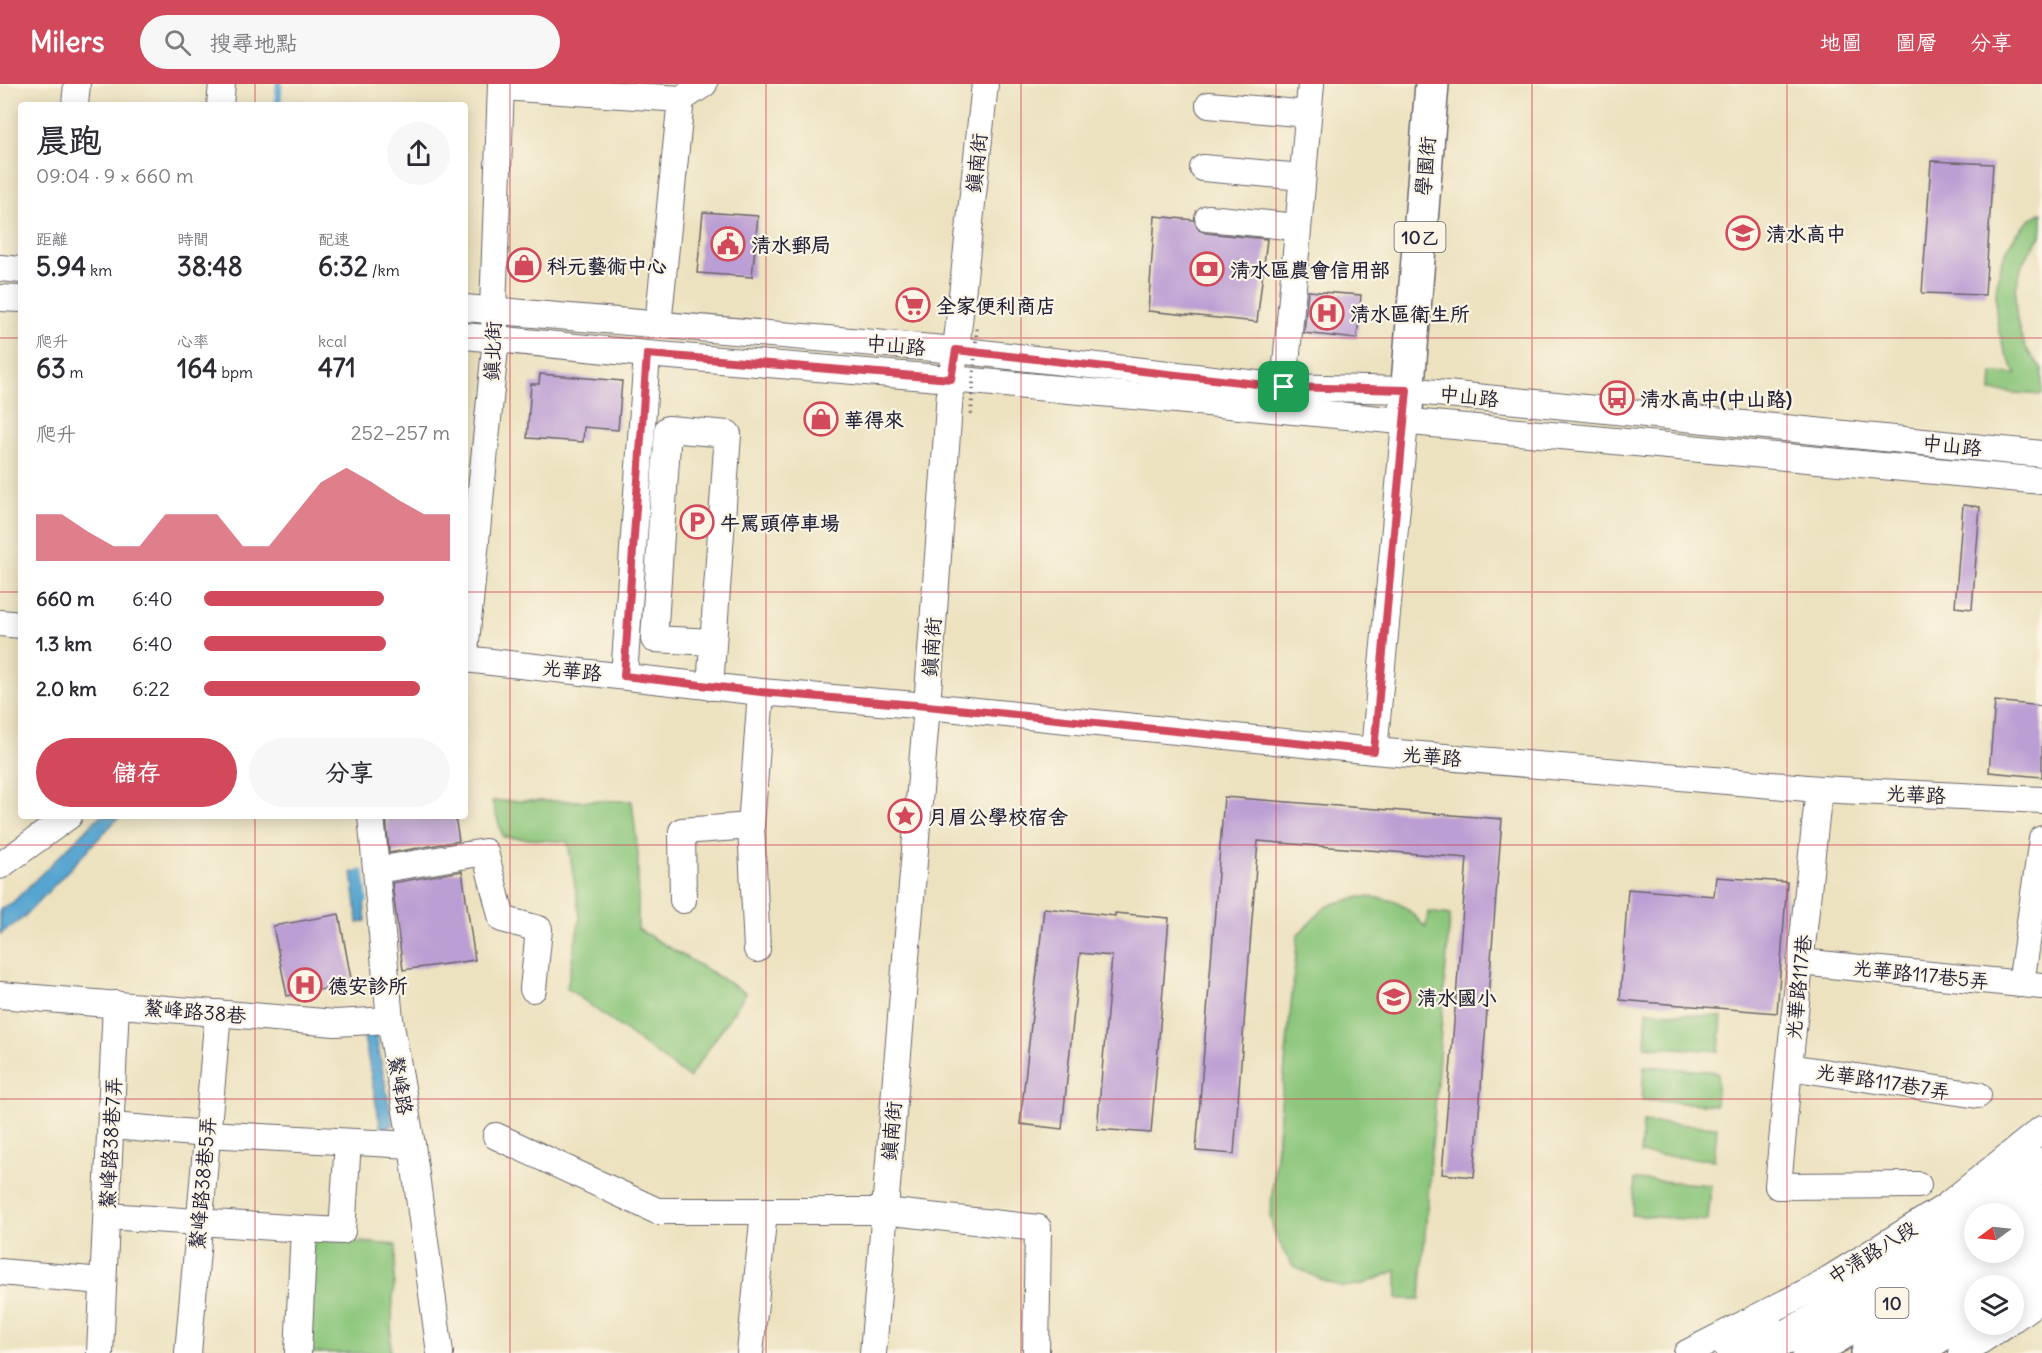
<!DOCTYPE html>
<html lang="zh-TW">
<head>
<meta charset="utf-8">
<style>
  body { margin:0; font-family:Delius,"LXGW WenKai TC",sans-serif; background:#f7f7f7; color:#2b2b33; height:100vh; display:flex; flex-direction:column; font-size:22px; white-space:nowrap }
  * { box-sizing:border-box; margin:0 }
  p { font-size:20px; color:#7c7c81 }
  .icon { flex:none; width:33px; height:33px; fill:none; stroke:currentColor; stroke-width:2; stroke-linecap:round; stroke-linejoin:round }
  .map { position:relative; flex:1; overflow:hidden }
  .panel { position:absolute; left:18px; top:18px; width:450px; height:717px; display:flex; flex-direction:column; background:#fff; border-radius:6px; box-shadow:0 3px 15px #0003 }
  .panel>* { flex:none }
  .needle { width:39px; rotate:255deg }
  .controls { position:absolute; left:1964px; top:1119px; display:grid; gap:12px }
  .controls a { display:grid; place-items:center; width:60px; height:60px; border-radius:50%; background:#fff; box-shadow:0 3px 15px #0003; font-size:30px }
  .pin { position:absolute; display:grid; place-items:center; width:51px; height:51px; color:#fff; margin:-26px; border-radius:12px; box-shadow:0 3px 9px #0006 }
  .round { display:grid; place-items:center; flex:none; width:63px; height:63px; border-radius:32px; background:#f7f7f7 }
  .summary { display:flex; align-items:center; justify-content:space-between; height:102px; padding:0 18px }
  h1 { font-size:33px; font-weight:700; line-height:45px }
  .stats { display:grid; grid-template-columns:repeat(3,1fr); gap:9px; height:102px; padding:6px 18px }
  .stats div { display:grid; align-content:center }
  .stats b { font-size:26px; font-weight:700 }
  .stats small { font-size:16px; font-weight:400 }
  .stats p { font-size:16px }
  .chart { height:168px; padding:12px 18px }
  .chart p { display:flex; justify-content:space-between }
  .chart svg { width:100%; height:108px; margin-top:6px; fill:#d1495b; opacity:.7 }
  .action { display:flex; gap:12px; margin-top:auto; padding:12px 18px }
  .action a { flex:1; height:69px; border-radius:36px; background:#d1495b; color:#fff; font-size:24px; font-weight:700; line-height:69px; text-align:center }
  .action a+a { background:#f7f7f7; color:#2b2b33 }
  ul { padding:0 18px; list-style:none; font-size:20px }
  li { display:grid; grid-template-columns:96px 72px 1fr; align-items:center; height:45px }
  li i { height:15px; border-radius:8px; background:#d1495b }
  header { display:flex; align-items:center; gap:36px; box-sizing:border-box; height:84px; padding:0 30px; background:#d1495b; color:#fff }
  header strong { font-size:28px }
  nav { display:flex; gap:33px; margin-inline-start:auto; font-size:21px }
  .search { width:420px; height:54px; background:#f7f7f7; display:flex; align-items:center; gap:15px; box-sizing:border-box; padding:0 21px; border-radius:33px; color:#7c7c81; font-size:22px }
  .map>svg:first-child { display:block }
</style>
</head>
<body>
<header>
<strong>Milers</strong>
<div class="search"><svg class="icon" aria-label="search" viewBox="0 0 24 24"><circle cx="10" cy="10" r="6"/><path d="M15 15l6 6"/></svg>搜尋地點</div>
<nav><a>地圖</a><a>圖層</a><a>分享</a></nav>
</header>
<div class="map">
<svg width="2042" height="1269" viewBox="0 0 2042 1269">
  <rect width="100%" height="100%" fill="#fcf5e5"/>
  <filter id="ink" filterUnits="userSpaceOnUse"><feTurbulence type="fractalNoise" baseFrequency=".0167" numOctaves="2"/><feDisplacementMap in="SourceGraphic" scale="12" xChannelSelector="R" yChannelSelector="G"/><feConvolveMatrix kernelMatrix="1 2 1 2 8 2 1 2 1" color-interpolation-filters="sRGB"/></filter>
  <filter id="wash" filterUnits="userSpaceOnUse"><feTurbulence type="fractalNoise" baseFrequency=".008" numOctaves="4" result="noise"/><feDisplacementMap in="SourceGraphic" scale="24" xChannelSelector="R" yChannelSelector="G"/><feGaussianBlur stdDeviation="1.35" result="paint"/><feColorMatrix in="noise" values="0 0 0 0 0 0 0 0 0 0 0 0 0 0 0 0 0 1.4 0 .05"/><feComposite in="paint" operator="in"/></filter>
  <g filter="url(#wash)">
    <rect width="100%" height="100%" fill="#ece2c0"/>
    <g fill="#8cc67b" stroke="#57745b" stroke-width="1.5">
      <path d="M2042,128C2042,135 2042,146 2041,152C2038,157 2033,162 2030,167C2025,173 2022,181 2020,188C2010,220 2017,262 2042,284V311L1991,307L1992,289L2017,290C1985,243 1986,160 2042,128Z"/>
      <path d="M492,717H632L638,770V845L746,909L689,994L567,904L580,833L568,758L503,753Z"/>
      <path d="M1360,813C1396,814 1401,817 1426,844L1428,828L1450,831L1420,1215H1397V1186L1364,1200L1343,1203L1324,1197L1293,1182L1284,1168L1274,1148L1270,1132L1298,850L1328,821Z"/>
      <path d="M1647,927L1722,933L1719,967L1645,962Z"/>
      <path d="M1644,982L1718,988L1716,1021L1642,1016Z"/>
      <path d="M1643,1038L1717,1043L1714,1076L1640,1070Z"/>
      <path d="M1635,1095L1711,1101L1708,1137L1632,1131Z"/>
      <path d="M311,1154L396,1161L390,1269H305Z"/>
    </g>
    <g fill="#56a5d0" stroke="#3c6486" stroke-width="1.5">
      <path d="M100,732H120L23,834L0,850V825L12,819Z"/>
      <path d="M352,788L361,789L366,837L358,839Z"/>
      <path d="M362,942H374L393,1040L381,1046Z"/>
    </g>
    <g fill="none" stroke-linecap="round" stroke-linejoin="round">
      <g stroke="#56a5d0" stroke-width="7">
        <path d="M278,21L279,0"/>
        <path d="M361,789L364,816"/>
      </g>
    </g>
    <g id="blocks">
      <g fill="#bb9ed3">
        <path d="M1931,77L1993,80L1985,211L1922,209Z"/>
        <path d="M703,128L758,132L752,193L697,189Z"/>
        <path d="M1155,132L1194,136L1199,146L1206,149L1267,155L1257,238L1148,227Z"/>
        <path d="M1308,207L1361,211L1357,255L1304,249Z"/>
        <path d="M540,290L622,297L618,346L584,343L583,358L527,354L531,300H539Z"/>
        <path d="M1963,421L1980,423L1972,525L1955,523Z"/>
        <path d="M1995,617L2042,622V693L1989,688Z"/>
        <path d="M1224,713L1502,735L1474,1093L1442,1090L1467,774L1258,757L1234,1070L1196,1067Z"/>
        <path d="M386,732H455L459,757L389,769Z"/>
        <path d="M462,787L475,876L403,886L392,799Z"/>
        <path d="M1716,793L1787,798L1777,929L1620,916L1628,805L1714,812Z"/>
        <path d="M1044,824L1115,832V829L1169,834L1151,1049L1097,1045L1112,872L1080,869L1062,1045L1020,1040Z"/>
        <path d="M339,830L352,900L287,912L273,842Z"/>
      </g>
    </g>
  </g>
  <g filter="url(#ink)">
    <use href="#blocks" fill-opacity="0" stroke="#69656a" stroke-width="1.5"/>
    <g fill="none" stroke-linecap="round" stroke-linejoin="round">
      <defs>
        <g id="minor">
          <path d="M501,3L681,15"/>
          <path d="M75,21L77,0"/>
          <path d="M220,21L222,0"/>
          <path d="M1209,21L1308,30"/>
          <path d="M1203,84L1302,93"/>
          <path d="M1208,134L1297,143"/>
          <path d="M0,184L21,186"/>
          <path d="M0,214L21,215"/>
          <path d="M465,224L956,266L1284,303L1407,306L2042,370"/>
          <path d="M658,241L681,15L704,0"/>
          <path d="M465,252L647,270L951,295L2042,397"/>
          <path d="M1284,303L1311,0"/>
          <path d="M0,539L21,541"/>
          <path d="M465,568L496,254L493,226L501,0"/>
          <path d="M465,575L761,608L927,622L1374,667L1819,705L2042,716"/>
          <path d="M624,592L647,270"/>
          <path d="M710,603L728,350L668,345L654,555L713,558"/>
          <path d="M1374,667L1405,338"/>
          <path d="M1819,705L1789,983L1778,1102L1918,1101"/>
          <path d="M371,732L390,936L412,1061L440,1269"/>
          <path d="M0,782L69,732"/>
          <path d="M377,786L485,768L502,835L539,845L533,905"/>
          <path d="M683,816L682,747L751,742"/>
          <path d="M757,865L751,742L761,608"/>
          <path d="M1800,878L2042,902"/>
          <path d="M2021,900L2042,755"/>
          <path d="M0,911L335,939L390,936"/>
          <path d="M1789,983L1978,1011"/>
          <path d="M112,1042L207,1050L412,1061"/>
          <path d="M496,1052L657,1127H884L1038,1144L1036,1269"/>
          <path d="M107,1132L304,1145"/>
          <path d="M0,1188L102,1197"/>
          <path d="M2013,1235L2042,1214"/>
          <path d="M100,1269L116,920"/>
          <path d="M188,1269L218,929"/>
          <path d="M298,1269L304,1145L342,1147L348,1058"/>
          <path d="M750,1269L764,1127"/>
          <path d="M873,1269L927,622L951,295L956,266L985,0"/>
          <path d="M1687,1269L1818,1202L1945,1123L2042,1045"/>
          <path d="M1729,1269L1773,1246"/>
          <path d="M1962,1269L2006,1240"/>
        </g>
        <g id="major">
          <path d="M1405,338L1432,0"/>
          <path d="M1977,1130L2042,1080"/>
          <path d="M2013,1138L2042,1117"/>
          <path d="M2013,1204L2042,1185"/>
          <path d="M1757,1269C1833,1228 1905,1183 1974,1131"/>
          <path d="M1809,1269L1942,1189L1974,1166"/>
          <path d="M1868,1269L1943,1222L2042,1152"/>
          <path d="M1912,1269L1974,1230"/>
        </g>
      </defs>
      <use href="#minor" stroke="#69656a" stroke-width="28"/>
      <use href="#major" stroke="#69656a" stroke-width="36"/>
      <use href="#minor" stroke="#fff" stroke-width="26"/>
      <use href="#major" stroke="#fff" stroke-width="33"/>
      <path stroke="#69656a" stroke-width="4" stroke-dasharray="1.5 4.5" stroke-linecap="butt" d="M971,330L977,241"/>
    </g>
  </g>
  <g fill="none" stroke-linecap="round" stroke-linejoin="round" filter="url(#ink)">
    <defs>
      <path id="route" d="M956,266L1284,303L1407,306L1374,667L927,622L761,608L624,592L647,270L951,295Z"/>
    </defs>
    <use href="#route" stroke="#fff" stroke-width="12"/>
    <use href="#route" stroke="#d1495b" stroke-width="8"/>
  </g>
  <path fill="none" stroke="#d1495b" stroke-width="1.5" stroke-opacity="0.55" d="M255,0V21M510,0V1269M766,0V1269M1021,0V1269M1276,0V1269M1532,0V1269M1787,0V1269M0,254H21M465,254H2042M0,508H21M465,508H2042M255,732V1269M0,761H2042M0,1015H2042"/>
  <defs>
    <symbol id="school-ring" viewBox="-11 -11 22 22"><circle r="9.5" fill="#fcf5e5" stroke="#d1495b" stroke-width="1.5"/><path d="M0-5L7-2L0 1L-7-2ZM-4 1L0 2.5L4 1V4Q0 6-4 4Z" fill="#d1495b"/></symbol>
    <symbol id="civic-ring" viewBox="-11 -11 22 22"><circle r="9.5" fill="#fcf5e5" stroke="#d1495b" stroke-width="1.5"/><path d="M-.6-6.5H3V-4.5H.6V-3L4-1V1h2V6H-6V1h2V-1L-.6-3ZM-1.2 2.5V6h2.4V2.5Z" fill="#d1495b"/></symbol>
    <symbol id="shop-ring" viewBox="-11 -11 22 22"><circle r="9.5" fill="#fcf5e5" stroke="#d1495b" stroke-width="1.5"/><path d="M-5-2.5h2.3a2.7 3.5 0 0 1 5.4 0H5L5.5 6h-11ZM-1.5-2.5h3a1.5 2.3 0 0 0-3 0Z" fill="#d1495b"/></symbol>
    <symbol id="bank-ring" viewBox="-11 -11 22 22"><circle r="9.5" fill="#fcf5e5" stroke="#d1495b" stroke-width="1.5"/><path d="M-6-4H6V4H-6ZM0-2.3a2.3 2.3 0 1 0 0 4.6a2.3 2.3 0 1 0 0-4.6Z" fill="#d1495b"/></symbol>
    <symbol id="supermarket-ring" viewBox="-11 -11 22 22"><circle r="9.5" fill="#fcf5e5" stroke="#d1495b" stroke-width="1.5"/><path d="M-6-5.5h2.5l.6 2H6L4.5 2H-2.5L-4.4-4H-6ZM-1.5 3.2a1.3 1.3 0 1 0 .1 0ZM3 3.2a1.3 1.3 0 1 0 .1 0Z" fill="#d1495b"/></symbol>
    <symbol id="hospital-ring" viewBox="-11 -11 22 22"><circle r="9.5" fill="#fcf5e5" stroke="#d1495b" stroke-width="1.5"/><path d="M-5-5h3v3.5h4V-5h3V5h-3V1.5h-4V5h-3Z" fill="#d1495b"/></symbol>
    <symbol id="bus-ring" viewBox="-11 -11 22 22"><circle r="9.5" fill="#fcf5e5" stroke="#d1495b" stroke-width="1.5"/><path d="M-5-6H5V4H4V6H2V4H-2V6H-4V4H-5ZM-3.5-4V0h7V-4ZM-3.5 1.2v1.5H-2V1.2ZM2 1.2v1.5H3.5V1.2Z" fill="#d1495b"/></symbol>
    <symbol id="parking-ring" viewBox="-11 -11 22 22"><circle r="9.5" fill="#fcf5e5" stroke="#d1495b" stroke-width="1.5"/><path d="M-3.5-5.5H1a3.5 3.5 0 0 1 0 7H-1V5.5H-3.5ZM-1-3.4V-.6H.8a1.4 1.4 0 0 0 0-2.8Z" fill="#d1495b"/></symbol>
    <symbol id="sight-ring" viewBox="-11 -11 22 22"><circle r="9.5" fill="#fcf5e5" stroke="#d1495b" stroke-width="1.5"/><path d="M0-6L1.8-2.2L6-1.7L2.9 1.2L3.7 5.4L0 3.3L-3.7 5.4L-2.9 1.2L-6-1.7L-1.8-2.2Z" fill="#d1495b"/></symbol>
  </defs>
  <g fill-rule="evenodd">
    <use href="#school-ring" x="1724" y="130" width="38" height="38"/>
    <use href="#civic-ring" x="709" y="141" width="38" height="38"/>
    <use href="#shop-ring" x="505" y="162" width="38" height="38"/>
    <use href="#bank-ring" x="1188" y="166" width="38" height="38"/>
    <use href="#supermarket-ring" x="894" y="202" width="38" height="38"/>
    <use href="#hospital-ring" x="1308" y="210" width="38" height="38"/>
    <use href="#bus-ring" x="1598" y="295" width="38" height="38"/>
    <use href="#shop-ring" x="802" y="316" width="38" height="38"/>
    <use href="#parking-ring" x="678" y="419" width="38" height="38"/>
    <use href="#sight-ring" x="886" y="713" width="38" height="38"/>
    <use href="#hospital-ring" x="286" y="882" width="38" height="38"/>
    <use href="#school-ring" x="1375" y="894" width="38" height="38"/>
  </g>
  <g text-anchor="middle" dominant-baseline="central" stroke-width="4.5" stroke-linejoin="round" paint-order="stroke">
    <g fill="#fcf5e5" stroke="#63616e" stroke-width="1.5">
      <rect x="1394.5" y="138" width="51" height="30" rx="4.5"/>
      <rect x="1875.5" y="1204" width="33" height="30" rx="4.5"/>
    </g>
    <g font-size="18" font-weight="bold" fill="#22223b">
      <text x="1420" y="153">10乙</text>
      <text x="1892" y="1219">10</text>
    </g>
    <g font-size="20" fill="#22223b" stroke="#fcf5e5">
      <text transform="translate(976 79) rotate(-84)">鎮南街</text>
      <text transform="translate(1425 82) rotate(-85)">學園街</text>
      <text transform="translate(896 261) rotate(5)">中山路</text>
      <text transform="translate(492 267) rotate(-88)">鎮北街</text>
      <text transform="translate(1469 312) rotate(6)">中山路</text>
      <text transform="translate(1952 361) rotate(6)">中山路</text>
      <text transform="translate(931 563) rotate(-86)">鎮南街</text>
      <text transform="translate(572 586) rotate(6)">光華路</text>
      <text transform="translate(1432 672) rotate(5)">光華路</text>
      <text transform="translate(1916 710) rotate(3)">光華路</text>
      <text transform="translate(1921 890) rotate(6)">光華路117巷5弄</text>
      <text transform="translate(1798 903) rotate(-84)">光華路117巷</text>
      <text transform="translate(195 927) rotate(5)">鰲峰路38巷</text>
      <text transform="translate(1883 997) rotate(9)">光華路117巷7弄</text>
      <text transform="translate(401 1001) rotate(80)">鰲峰路</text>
      <text transform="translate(891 1047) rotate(-85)">鎮南街</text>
      <text transform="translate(110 1059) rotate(-87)">鰲峰路38巷7弄</text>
      <text transform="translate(202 1099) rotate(-85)">鰲峰路38巷5弄</text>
      <text transform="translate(1872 1168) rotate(-32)">中清路八段</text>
    </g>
    <g font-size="20" font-weight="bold" fill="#22223b" stroke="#fcf5e5" text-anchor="start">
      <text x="1766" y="149">清水高中</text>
      <text x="751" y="160">清水郵局</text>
      <text x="547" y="181">科元藝術中心</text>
      <text x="1230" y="185">清水區農會信用部</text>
      <text x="936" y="221">全家便利商店</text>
      <text x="1350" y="229">清水區衛生所</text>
      <text x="1640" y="314">清水高中(中山路)</text>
      <text x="844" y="335">華得來</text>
      <text x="720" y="438">牛罵頭停車場</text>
      <text x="928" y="732">月眉公學校宿舍</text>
      <text x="328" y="901">德安診所</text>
      <text x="1417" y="913">清水國小</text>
    </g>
  </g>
</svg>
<div class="controls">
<a><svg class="needle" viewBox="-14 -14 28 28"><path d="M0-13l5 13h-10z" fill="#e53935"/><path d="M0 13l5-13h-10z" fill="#7c7c81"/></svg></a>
<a><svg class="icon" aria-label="layers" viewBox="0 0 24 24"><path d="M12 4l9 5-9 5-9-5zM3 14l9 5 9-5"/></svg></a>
</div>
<div class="pin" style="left:1284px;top:303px;background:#1e9e55"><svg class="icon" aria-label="arrive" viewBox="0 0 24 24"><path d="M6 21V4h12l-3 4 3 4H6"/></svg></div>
<section class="panel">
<div class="summary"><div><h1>晨跑</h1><p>09:04 · 9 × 660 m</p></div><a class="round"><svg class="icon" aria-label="share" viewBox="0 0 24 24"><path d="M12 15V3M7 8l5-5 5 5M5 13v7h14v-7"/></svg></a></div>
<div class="stats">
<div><p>距離</p><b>5.94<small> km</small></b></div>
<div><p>時間</p><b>38:48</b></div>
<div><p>配速</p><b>6:32<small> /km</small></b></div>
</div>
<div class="stats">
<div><p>爬升</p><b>63<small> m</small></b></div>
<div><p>心率</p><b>164<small> bpm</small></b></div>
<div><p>kcal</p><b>471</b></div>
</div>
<div class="chart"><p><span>爬升</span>252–257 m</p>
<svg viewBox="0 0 160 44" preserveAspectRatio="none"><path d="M0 44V25L10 25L20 32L30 38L40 38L50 25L60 25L70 25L80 38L90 38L100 25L110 12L120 6L130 12L140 19L150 25L160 25V44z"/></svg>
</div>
<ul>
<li><b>660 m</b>6:40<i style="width:73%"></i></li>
<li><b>1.3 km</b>6:40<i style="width:74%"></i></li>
<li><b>2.0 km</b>6:22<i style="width:88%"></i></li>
</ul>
<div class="action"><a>儲存</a><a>分享</a></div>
</section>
</div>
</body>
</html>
